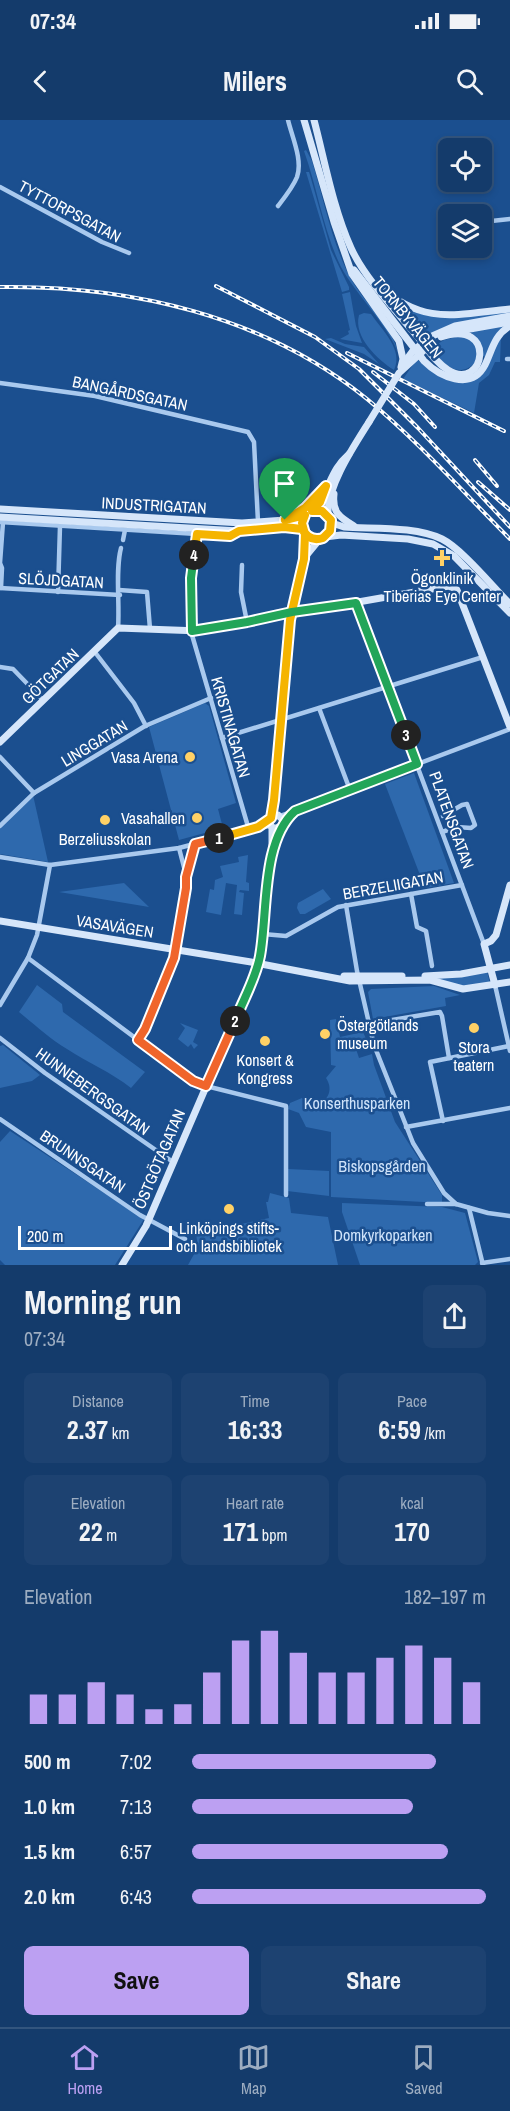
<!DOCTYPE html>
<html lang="en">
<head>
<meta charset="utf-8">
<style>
  body { margin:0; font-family:"Archivo Narrow",sans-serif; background:#1d4271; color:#f1f3f6; height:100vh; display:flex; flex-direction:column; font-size:22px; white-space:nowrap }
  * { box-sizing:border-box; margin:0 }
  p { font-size:20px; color:#9dadc1 }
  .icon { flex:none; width:33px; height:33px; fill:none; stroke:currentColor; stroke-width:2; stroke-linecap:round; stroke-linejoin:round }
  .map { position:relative; height:1145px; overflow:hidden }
  .sheet { display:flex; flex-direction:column; background:#143b6b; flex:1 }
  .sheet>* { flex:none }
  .fabs { position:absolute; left:438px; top:18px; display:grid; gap:12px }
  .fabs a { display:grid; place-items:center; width:54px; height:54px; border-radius:9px; background:#143b6b; box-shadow:0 3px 9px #0003,0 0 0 2px #33557e; font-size:30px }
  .scale { position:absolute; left:18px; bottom:15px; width:154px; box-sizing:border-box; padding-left:6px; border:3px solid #fff; border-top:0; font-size:16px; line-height:21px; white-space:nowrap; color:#fff; -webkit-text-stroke:4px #1b4f8f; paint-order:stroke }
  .pin { position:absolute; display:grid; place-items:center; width:51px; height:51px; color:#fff; margin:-62px -26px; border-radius:50% 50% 50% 0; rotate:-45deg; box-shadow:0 0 6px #0007 }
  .pin .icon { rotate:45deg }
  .km { position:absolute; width:30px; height:30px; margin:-15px; border-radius:50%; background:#222; color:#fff; font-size:16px; line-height:30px; text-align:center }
  .round { display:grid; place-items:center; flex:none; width:63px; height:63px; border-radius:9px; background:#1d4271 }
  .headline { display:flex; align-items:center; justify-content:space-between; height:102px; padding:0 24px }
  h1 { font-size:33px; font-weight:700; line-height:45px }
  .metrics { display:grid; grid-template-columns:repeat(3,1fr); gap:9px; height:102px; padding:6px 24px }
  .metrics div { display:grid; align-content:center; border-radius:9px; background:#1d4271; text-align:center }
  .metrics b { font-size:26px; font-weight:700 }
  .metrics small { font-size:16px; font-weight:400 }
  .metrics p { font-size:16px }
  .chart { height:168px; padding:12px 24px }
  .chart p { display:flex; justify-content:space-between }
  .chart svg { width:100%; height:108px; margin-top:6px; stroke:#bca0f2; stroke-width:6 }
  .button { display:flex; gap:12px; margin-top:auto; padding:12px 24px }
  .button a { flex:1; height:69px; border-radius:9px; background:#bca0f2; color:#111; font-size:24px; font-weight:700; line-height:69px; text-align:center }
  .button a+a { background:#1d4271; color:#f1f3f6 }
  ul { padding:0 24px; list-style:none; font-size:20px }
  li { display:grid; grid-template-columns:96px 72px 1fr; align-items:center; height:45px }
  li i { height:15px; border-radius:8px; background:#bca0f2 }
  .status { display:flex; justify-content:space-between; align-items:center; height:42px; padding:0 30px; background:#143b6b; direction:ltr }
  .status svg { height:16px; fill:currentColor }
  header { display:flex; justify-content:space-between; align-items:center; height:78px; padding:0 24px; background:#143b6b; font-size:27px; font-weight:700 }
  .menu { display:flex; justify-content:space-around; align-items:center; height:84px; border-top:2px solid #33557e; background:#143b6b; font-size:16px; color:#9dadc1 }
  .menu a { display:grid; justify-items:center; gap:3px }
  .menu .on { color:#bca0f2 }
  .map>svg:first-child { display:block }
</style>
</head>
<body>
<div class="status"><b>07:34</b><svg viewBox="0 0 49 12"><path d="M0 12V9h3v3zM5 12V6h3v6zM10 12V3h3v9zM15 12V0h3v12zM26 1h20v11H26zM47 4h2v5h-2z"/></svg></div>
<header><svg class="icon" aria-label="back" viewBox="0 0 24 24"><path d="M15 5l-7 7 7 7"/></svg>Milers<svg class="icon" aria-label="search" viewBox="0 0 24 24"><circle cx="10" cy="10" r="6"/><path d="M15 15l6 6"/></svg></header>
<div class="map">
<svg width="510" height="1145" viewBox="0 0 510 1145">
  <rect width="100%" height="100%" fill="#1b4f8f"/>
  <g fill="#2e69ad">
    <path d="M306,30L312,41C324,80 332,124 351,159C366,185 393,207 399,236C391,208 356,175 341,147C324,113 317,67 304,31Z"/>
    <path d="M306,52H309L310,55L331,130L349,167V170L342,172Z"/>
    <path d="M382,170C425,209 457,197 510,191V194L423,219Z"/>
    <path d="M350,172L356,206L362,223L340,219L349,214L348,211L350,210L342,174Z"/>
    <path d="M364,193L371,194C382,210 404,230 394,250C378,240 353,217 359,195Z"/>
    <path d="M502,206V208L485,237L483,236L481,224L470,211Z"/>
    <path d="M501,216L500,242H495L489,255L479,263L474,293L403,259L417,239C434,255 451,267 475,260Z"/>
    <path d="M456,217H466L476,225L477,241C458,261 444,244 430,229L444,220Z"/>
    <path d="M331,218L345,224L364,227L379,244L364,234L325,219Z"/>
    <path d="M205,583L209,586L236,683L218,689L223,708L179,720L149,607Z"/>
    <path d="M414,653L454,763L425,768L385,664Z"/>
    <path d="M33,675L48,742L0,734V708Z"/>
    <path d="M248,735L246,762L249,763V771L240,770L239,772L244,773L242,795L234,794L237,765L226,763L221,795L206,792L210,769L214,770L215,760L223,757L220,746L239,742L238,737Z"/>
    <path d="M124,763L149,787L59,772Z"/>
    <path d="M323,769L331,779L305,794H300L297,788L298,783Z"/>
    <path d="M487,851L490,864L467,868L435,858Z"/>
    <path d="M37,865L62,884L63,892L145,952L131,968C111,952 88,943 67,929C50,919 35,905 19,892Z"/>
    <path d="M434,866L460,875L445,878L446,886L373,899L368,872L371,869Z"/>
    <path d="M336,899L340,917L363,912L367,921L355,926L359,938L372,934L374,945L395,1002L442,1075V1083L331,1077V1012L306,1007L299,993L288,989L290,983L302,978C317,993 338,976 326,958L336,946L331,945L330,900Z"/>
    <path d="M180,903L198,910L193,922L198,925L194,929L191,924L188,927L178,919L185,908Z"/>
    <path d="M3,925L40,955L32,961L0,968V926Z"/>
    <path d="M10,1011L144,1099L115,1145H5L0,1140V1022Z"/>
    <path d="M288,1049L329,1051V1076L287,1071Z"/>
    <path d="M270,1073L289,1078L291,1093L328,1097L338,1145H188L198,1127L196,1114L269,1098L266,1082H268Z"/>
    <path d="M342,1083L442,1087L465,1093L478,1142L475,1145H360L342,1092Z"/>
  </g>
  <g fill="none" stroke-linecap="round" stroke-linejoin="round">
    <g stroke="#a9c9ee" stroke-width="4.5">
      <path d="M0,67L102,122L129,133"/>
      <path d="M278,86C285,77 293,67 297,57C303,40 292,17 288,0"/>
      <path d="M482,102L510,99"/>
      <path d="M507,239H510"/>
      <path d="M0,263L95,276L248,312L254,322L258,402"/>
      <path d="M0,402L230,416L238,411"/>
      <path d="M197,414L191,458L192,515L249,710"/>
      <path d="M123,420L125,410"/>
      <path d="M242,445L241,472L247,502"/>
      <path d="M0,468L120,475"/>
      <path d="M1,468L2,448L0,443L3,402"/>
      <path d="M119,470L147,472L150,509"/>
      <path d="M58,472L60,406"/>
      <path d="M356,483L484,824"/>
      <path d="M118,508C120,483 115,451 121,428"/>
      <path d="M94,531L134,583L146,606"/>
      <path d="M0,547L13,549L43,580"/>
      <path d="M319,588L350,670"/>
      <path d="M222,618L483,537"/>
      <path d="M0,637L34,673"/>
      <path d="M280,696L510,609"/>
      <path d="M0,706L34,673L145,606L211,578"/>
      <path d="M442,712L457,707L471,708L475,705L467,684L462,685L443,696"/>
      <path d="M179,728L186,755"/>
      <path d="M0,737L50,745L179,728L258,707L272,706"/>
      <path d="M411,774L417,807L426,811L432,846"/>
      <path d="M346,785L357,851L374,925L413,1023L444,1073L456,1084"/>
      <path d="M263,814L286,816L338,787L462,765"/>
      <path d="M28,838L193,961L206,966L286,986V1075"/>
      <path d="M495,865L510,931"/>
      <path d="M0,885L28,838L37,815L50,745"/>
      <path d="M368,904L440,892L442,896L449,938"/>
      <path d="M0,918L45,953L173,1042"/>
      <path d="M138,920L145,909L174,838L186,757L195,724"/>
      <path d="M0,999L140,1095L185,1119"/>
      <path d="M443,1001L430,942L509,926"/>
      <path d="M406,1007L510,988"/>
      <path d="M427,1084H456L488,1093L510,1096"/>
      <path d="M469,1088L483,1145"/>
      <path d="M482,1143L510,1139"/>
    </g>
    <g stroke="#d6e6fa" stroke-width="7">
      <path d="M304,0L334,102L352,154L399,221L403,239L401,247"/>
      <path d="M314,0C325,42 333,88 351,128C364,157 396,191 417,216C426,227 435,242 448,250C485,273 498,198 441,217"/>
      <path d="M354,150L424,241C439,256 471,272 485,245C492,231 494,215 510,206"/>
      <path d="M380,166C423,206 457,194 510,189"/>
      <path d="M453,212L510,202"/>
      <path d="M430,217L455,206L510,196"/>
      <path d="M334,374C332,392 339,397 354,406"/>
      <path d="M0,389L242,403L285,400L305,395"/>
      <path d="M312,391H322L331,400L330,411L321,419C314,420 308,419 304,413C294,398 313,392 319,382C331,364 332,349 349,334"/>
      <path d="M328,394C327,366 354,326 369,302"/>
      <path d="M0,397L239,411L284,407L302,409"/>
      <path d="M290,398L305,388L322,370"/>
      <path d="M331,400L335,404L344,407C373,409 416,406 442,419C462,429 493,467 510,484"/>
      <path d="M325,417L341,415L408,419L433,424L454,436L510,493"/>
      <path d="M305,437L319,420"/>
      <path d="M0,622L118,508L200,511L292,492L324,488L449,466L457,470L510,607"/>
      <path d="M271,698L278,695L283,700L274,730"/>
      <path d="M282,705C263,718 272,688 275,680L290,499L304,439L305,414"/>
      <path d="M0,801L251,842L350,861L430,860L463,869L510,862"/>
      <path d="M344,856H402"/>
      <path d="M425,856L461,854L510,845"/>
      <path d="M495,865L484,824L491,821L496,815L510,765"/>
      <path d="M122,1145L146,1106L259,844L272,735V707"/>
    </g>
    <defs>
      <g id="rail">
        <path d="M216,166L315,217L359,249L418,308L510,407"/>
        <path d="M0,167C130,165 264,196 367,279C418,321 463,372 510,419"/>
        <path d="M347,233L504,311"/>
        <path d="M373,252L414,284L435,307"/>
        <path d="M475,340L497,366"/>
        <path d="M478,362L510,390"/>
      </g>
    </defs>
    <use href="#rail" stroke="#fff" stroke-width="4"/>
    <use href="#rail" stroke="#1b4f8f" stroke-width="1.5" stroke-dasharray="4.5" stroke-linecap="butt"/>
    <g stroke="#d6e6fa" stroke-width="7">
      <path d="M404,243L412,232L430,217"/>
      <path d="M369,302L399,253L433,222"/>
    </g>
  </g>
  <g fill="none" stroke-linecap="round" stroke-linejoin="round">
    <defs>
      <path id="split-1" d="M219,718L258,707L271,698L274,680L290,500L304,439L305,414L302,403L305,395L285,400"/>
      <path id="split-2" d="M219,718L195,724L186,757V768L174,838L145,909L138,920L193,961L206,966L235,901"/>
      <path id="split-3" d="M235,901C243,880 256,858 260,836C268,793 261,721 295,691L417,644L406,615"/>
      <path id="split-4" d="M194,435L191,458L192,511L247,502L292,492L356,483L406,615"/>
      <path id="split-5" d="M194,435L197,414L230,416L239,411L284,407L302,409C307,418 314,421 323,418L330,411L331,400L322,391H312L320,382L326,366L305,388L285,400"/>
    </defs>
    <use href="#split-1" stroke="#fff" stroke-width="12"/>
    <use href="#split-2" stroke="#fff" stroke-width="12"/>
    <use href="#split-3" stroke="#fff" stroke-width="12"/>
    <use href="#split-4" stroke="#fff" stroke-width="12"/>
    <use href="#split-5" stroke="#fff" stroke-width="12"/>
    <use href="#split-1" stroke="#f5b400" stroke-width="8"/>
    <use href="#split-2" stroke="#f0652b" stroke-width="8"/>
    <use href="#split-3" stroke="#22a559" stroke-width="8"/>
    <use href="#split-4" stroke="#22a559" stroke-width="8"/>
    <use href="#split-5" stroke="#f5b400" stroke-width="8"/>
  </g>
  <g fill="#ffd166" stroke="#1b4f8f" stroke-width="2">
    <path d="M439 429h6v6h6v6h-6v6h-6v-6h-6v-6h6z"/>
    <circle cx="190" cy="637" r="6"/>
    <circle cx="197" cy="698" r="6"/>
    <circle cx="105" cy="700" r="6"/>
    <circle cx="474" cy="908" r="6"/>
    <circle cx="325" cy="914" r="6"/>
    <circle cx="265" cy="921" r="6"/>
    <circle cx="229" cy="1089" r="6"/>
  </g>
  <g text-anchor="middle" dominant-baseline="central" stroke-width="5" stroke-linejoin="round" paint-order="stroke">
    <g font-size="16" fill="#fff" stroke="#1b4f8f">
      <text transform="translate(70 91) rotate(28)">TYTTORPSGATAN</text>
      <text transform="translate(408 197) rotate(51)">TORNBYVÄGEN</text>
      <text transform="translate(130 273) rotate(12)">BANGÅRDSGATAN</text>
      <text transform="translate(154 385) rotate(3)">INDUSTRIGATAN</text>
      <text transform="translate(61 460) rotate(3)">SLÖJDGATAN</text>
      <text transform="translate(50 556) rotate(-44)">GÖTGATAN</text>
      <text transform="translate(231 607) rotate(74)">KRISTINAGATAN</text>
      <text transform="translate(94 623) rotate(-31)">LINGGATAN</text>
      <text transform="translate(452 700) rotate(70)">PLATENSGATAN</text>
      <text transform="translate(393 765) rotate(-10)">BERZELIIGATAN</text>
      <text transform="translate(115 806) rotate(9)">VASAVÄGEN</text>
      <text transform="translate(93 971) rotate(36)">HUNNEBERGSGATAN</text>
      <text transform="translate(159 1039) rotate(-67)">ÖSTGÖTAGATAN</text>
      <text transform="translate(83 1041) rotate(34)">BRUNNSGATAN</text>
    </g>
    <g font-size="16" fill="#fff" stroke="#1b4f8f">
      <text x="442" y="458">Ögonklinik<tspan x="442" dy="18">Tiberias Eye Center</tspan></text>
      <text x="178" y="637" text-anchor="end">Vasa Arena</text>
      <text x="185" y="698" text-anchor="end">Vasahallen</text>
      <text x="105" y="719">Berzeliusskolan</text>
      <text x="337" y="905" text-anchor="start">Östergötlands<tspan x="337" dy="18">museum</tspan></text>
      <text x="474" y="927">Stora<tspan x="474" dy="18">teatern</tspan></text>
      <text x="265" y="940">Konsert &amp;<tspan x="265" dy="18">Kongress</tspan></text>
      <text x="229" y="1108">Linköpings stifts-<tspan x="229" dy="18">och landsbibliotek</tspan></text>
    </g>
    <g font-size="16" fill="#cfe3fa" stroke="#1b4f8f">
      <text x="357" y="983">Konserthusparken</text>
      <text x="382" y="1046">Biskopsgården</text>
      <text x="383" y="1115">Domkyrkoparken</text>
    </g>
  </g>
</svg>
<div class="fabs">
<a><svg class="icon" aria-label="locate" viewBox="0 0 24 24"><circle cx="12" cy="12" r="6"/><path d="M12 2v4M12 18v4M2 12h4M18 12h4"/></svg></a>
<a><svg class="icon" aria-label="layers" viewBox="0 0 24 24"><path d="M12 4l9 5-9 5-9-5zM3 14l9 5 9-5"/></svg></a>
</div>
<div class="scale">200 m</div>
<div class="pin" style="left:285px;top:400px;background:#1e9e55"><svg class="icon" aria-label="arrive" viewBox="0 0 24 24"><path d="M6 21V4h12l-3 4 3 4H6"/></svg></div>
<b class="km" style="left:219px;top:718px">1</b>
<b class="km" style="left:235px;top:901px">2</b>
<b class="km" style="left:406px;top:615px">3</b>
<b class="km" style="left:194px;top:435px">4</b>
</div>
<section class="sheet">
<div class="headline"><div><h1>Morning run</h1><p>07:34</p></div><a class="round"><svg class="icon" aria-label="share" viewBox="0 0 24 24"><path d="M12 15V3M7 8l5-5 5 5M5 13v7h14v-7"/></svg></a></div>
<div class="metrics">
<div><p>Distance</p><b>2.37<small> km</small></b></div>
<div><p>Time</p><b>16:33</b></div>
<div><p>Pace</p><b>6:59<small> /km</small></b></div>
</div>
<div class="metrics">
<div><p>Elevation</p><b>22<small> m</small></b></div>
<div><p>Heart rate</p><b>171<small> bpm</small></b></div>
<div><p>kcal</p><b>170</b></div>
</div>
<div class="chart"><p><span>Elevation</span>182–197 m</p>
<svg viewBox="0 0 160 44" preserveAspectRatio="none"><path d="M5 44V32M15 44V32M25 44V27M35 44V32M45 44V38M55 44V36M65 44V23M75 44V10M85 44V6M95 44V15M105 44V23M115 44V23M125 44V17M135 44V12M145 44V17M155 44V27"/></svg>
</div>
<ul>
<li><b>500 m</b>7:02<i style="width:83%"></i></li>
<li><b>1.0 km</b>7:13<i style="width:75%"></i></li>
<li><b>1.5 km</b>6:57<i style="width:87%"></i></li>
<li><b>2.0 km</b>6:43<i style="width:100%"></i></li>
</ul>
<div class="button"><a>Save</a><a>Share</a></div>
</section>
<nav class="menu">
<a class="on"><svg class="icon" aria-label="home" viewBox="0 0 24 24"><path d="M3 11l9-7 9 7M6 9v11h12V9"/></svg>Home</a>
<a><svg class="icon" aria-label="map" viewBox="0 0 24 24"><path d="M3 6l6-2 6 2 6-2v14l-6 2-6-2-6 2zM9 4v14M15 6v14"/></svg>Map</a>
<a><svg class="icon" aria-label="saved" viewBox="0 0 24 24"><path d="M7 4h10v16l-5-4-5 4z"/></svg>Saved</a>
</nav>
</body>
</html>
